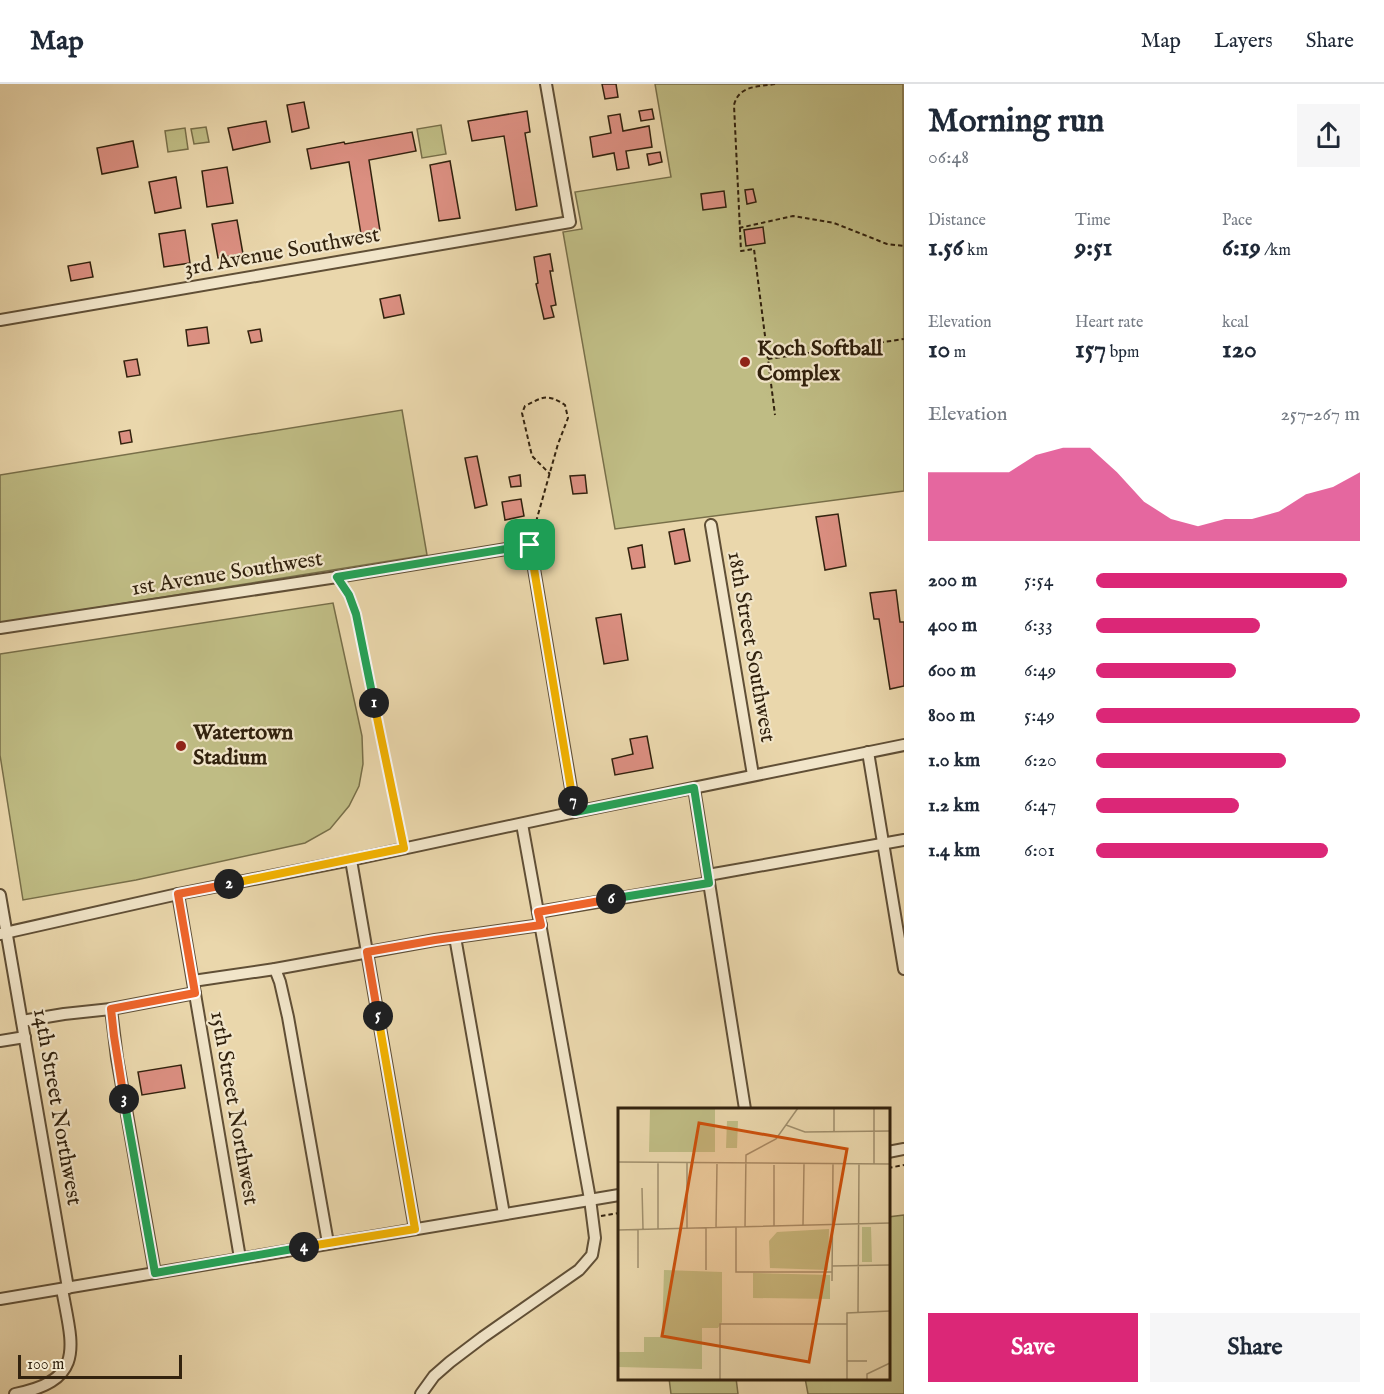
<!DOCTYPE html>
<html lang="en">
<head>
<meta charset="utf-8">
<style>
  body { margin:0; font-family:"IM FELL English",serif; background:#f6f6f7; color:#1f2937; height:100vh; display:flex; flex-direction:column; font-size:22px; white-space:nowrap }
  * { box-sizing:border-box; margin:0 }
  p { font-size:20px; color:#747a83 }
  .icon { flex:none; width:33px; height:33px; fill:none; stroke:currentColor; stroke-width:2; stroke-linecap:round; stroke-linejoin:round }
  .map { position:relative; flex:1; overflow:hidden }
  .side { display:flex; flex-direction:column; background:#fff; width:480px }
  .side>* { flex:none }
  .scale { position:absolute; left:18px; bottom:15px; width:164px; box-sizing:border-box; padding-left:6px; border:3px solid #32220e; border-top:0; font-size:16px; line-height:21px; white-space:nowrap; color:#32220e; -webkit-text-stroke:4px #f1e5c9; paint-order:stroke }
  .pin { position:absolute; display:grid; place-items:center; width:51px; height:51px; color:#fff; margin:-26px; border-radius:12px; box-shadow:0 3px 9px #0006 }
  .km { position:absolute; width:30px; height:30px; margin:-15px; border-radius:50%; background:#222; color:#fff; font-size:16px; line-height:30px; text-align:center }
  .round { display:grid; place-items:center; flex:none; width:63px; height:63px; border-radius:0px; background:#f6f6f7 }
  .overview { display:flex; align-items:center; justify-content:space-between; height:102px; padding:0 24px }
  h1 { font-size:33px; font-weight:700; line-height:45px }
  .figures { display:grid; grid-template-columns:repeat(3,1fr); gap:9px; height:102px; padding:6px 24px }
  .figures div { display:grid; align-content:center }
  .figures b { font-size:26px; font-weight:700 }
  .figures small { font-size:16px; font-weight:400 }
  .figures p { font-size:16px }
  .chart { height:168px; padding:12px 24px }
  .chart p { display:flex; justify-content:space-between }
  .chart svg { width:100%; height:108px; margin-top:6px; fill:#db2777; opacity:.7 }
  .cta { display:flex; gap:12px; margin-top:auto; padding:12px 24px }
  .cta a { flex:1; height:69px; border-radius:0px; background:#db2777; color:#fff; font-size:24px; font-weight:700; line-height:69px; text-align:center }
  .cta a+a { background:#f6f6f7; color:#1f2937 }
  ul { padding:0 24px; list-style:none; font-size:20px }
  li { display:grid; grid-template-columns:96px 72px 1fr; align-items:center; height:45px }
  li i { height:15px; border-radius:8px; background:#db2777 }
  header { display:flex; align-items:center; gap:36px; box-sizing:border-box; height:84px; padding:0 30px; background:#fff; border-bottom:2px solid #e0e1e3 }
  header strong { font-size:28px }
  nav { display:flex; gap:33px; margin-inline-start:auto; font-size:21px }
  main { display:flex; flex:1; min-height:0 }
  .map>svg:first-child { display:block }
</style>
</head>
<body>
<header>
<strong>Map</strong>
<nav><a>Map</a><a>Layers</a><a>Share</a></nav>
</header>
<main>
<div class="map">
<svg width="904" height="1310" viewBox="0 0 904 1310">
  <rect width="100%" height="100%" fill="#ead7ac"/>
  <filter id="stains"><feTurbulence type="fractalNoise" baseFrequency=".00333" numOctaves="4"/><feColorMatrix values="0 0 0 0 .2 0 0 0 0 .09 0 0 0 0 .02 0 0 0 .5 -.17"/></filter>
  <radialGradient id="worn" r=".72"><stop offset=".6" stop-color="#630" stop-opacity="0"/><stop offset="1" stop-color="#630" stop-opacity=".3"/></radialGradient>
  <g fill="#bfbc84" stroke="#786f49" stroke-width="1.5">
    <path d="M655,0H903L904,407L615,445L563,148L582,145L575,108L671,93Z"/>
    <path d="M441,41L446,70L422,74L417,45Z"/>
    <path d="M206,43L209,58L194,60L191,45Z"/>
    <path d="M185,44L188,65L168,68L165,47Z"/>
    <path d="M402,326L427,471L0,539V391Z"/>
    <path d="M333,519L362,652L363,680L359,702L349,722L330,745L305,759L136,796L23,816L0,671V570Z"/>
    <path d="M904,1131V1310H808L805,1294H888V1133Z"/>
    <path d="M669,1294H736L738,1310H671Z"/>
  </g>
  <g fill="#db8f81" stroke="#32220e" stroke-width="1.5">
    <path d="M602,0H616L618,13L605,15Z"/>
    <path d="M304,18L309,44L292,48L287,21Z"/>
    <path d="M652,25L654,35L641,37L639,27Z"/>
    <path d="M527,27L530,48L525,49L537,122L516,126L504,52L472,57L468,37Z"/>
    <path d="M620,30L623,47L649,42L652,63L626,67L629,84L617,86L614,69L593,73L590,53L611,49L608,32Z"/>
    <path d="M266,37L270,58L233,66L228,44Z"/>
    <path d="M412,48L416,67L369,76L380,147L361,150L349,78L311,85L307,65L344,58L345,60Z"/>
    <path d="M133,57L138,83L102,90L97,64Z"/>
    <path d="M660,68L662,78L649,81L647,70Z"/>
    <path d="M450,77L460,134L439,137L430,81Z"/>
    <path d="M227,83L233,119L207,123L202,87Z"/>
    <path d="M176,93L181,124L155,129L149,98Z"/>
    <path d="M753,105L756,118L747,120L745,106Z"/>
    <path d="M724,107L726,123L703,126L701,110Z"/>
    <path d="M237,136L243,170L218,174L212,140Z"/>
    <path d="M763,143L765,159L746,162L744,146Z"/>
    <path d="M185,146L190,179L164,183L159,150Z"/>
    <path d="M550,170L553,187H550L556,221L551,222L554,233L544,235L536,200L538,199L534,173Z"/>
    <path d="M90,178L93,193L71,197L68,182Z"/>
    <path d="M400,211L404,230L384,234L380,215Z"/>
    <path d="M207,243L209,259L188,262L186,246Z"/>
    <path d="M260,245L262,257L251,259L248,247Z"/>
    <path d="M137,275L140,291L127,293L124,277Z"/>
    <path d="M130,346L132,358L121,360L119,348Z"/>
    <path d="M477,372L487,421L475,424L465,374Z"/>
    <path d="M520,391L521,402L511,403L509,393Z"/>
    <path d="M585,391L587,409L573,410L570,392Z"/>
    <path d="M521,415L524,432L505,436L502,418Z"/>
    <path d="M838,430L846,482L825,486L816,433Z"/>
    <path d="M684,445L690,477L675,480L669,448Z"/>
    <path d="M642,461L645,483L632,485L628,464Z"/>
    <path d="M896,506L900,538H904V602L890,605L879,535H874L870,509Z"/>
    <path d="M621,530L628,576L604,580L596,534Z"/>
    <path d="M647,652L653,684L615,691L612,675L633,670L630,655Z"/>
    <path d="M181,981L185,1004L142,1011L138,988Z"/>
  </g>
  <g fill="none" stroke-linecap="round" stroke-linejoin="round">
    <defs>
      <g id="minor">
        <path d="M0,236L570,138L546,0"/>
        <path d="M711,441L753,691"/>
        <path d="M0,544L337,493L530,461L575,728"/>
        <path d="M868,668L904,885"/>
        <path d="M694,704L745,1025"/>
        <path d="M351,776L415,1145"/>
        <path d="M708,791L904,756"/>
        <path d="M178,810L240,1174"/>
        <path d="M0,811L68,1204"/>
        <path d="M538,828L709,799"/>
        <path d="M0,850L178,810L351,776L575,728L904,661"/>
        <path d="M455,853L504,1130"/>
        <path d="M275,885L280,898L288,933L328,1159"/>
        <path d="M193,897L275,885L435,856L541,841"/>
        <path d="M111,925L117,974L155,1189"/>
        <path d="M22,937L64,930L111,925L195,909"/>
        <path d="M0,957L25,953"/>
        <path d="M888,1068L904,1065"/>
        <path d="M0,1215L619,1111"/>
        <path d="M15,1310C87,1296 72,1261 62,1205"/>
        <path d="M421,1310L434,1292L450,1278L483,1253L579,1186L592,1171L595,1154L590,1115L522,740"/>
      </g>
    </defs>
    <use href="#minor" stroke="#604f36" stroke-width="14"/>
    <g stroke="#32220e" stroke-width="2" stroke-dasharray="4.5 3" stroke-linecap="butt">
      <path d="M775,0C758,3 739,1 734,21L741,167L754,165L775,331"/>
      <path d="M739,144L793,132L834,139L887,160L904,162"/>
      <path d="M768,275L904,255"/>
      <path d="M532,452L558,360L568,334L565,321C547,309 543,313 525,322L522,329L532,372L550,390"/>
      <path d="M343,502L349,511L356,530L403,756"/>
      <path d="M888,1084L904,1081"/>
      <path d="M601,1132L619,1129"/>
    </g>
    <use href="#minor" stroke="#f1e5c9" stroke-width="10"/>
  </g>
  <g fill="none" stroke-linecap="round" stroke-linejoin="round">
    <defs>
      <path id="split-1" d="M374,619L356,530L349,511L337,493L530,461"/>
      <path id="split-2" d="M229,800L404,764L374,619"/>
      <path id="split-3" d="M124,1015L114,952L111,925L195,909L178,810L229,800"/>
      <path id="split-4" d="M124,1015L155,1189L304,1163"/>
      <path id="split-5" d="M304,1163L415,1145L378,932"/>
      <path id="split-6" d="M378,932L367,868L435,856L541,841L538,828L611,815"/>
      <path id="split-7" d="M573,717L575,728L694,704L709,799L611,815"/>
      <path id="split-8" d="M530,461L573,717"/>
    </defs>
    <use href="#split-1" stroke="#fff" stroke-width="12"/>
    <use href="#split-2" stroke="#fff" stroke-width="12"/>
    <use href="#split-3" stroke="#fff" stroke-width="12"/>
    <use href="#split-4" stroke="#fff" stroke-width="12"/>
    <use href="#split-5" stroke="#fff" stroke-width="12"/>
    <use href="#split-6" stroke="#fff" stroke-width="12"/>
    <use href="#split-7" stroke="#fff" stroke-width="12"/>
    <use href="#split-8" stroke="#fff" stroke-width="12"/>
    <use href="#split-1" stroke="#22a559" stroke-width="8"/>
    <use href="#split-2" stroke="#f5b400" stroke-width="8"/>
    <use href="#split-3" stroke="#f0652b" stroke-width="8"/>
    <use href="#split-4" stroke="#22a559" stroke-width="8"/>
    <use href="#split-5" stroke="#f5b400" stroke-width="8"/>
    <use href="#split-6" stroke="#f0652b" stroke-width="8"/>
    <use href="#split-7" stroke="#22a559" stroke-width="8"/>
    <use href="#split-8" stroke="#f5b400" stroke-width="8"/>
  </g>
  <g fill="#8f2418" stroke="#f1e5c9" stroke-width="2">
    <circle cx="745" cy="278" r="6"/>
    <circle cx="181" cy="662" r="6"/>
  </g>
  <g text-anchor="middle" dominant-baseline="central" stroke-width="4.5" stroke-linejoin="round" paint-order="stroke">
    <g font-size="22" fill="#32220e" stroke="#f1e5c9">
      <text transform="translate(282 168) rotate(-10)">3rd Avenue Southwest</text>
      <text transform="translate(227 490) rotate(-9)">1st Avenue Southwest</text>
      <text transform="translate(751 563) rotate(80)">18th Street Southwest</text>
      <text transform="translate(57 1023) rotate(80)">14th Street Northwest</text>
      <text transform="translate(234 1024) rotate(80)">15th Street Northwest</text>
    </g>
    <g font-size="22" font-weight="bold" fill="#32220e" stroke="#f1e5c9" text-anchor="start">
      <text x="757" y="265">Koch Softball<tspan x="757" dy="25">Complex</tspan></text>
      <text x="193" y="649">Watertown<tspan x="193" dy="25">Stadium</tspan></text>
    </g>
  </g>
  <g transform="translate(618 1024)">
    <rect width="272" height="272" fill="#ead7ac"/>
    <path d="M32,0H97V44H31ZM109,13H120L119,40H108ZM244,119H253L254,154H244ZM211,121L210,162L152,160L151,133L159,124ZM46,162L104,164V214L100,220H84V261L0,259V244H26V229H44ZM135,165L212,167V191L135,190Z" fill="#bfbc84"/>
    <path fill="none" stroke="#a08f6d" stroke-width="1.5" d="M168,17L187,24L272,23M216,23V0M0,54L272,56M256,56V0M24,80L25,121M185,117L186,56M156,118V57M118,119V164H214M127,119L128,47L158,31L180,0M98,120L99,56M40,121V54M69,121V55M0,122L272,115M214,158L272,157M20,160V121M88,162V120M214,173L215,56M240,204L241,56M229,253H249M102,271V216H229M229,271V205L272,203M249,271V266L272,255"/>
    <path fill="#cd510c" fill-opacity="0.15" stroke="#cd510c" stroke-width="3" d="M81,15L229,41L191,254L44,228Z"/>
    <rect width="272" height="272" fill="none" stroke="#32220e" stroke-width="3"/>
  </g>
  <rect width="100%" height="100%" filter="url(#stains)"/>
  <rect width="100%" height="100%" fill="url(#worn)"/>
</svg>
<div class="scale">100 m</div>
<div class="pin" style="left:530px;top:461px;background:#1e9e55"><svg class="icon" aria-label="arrive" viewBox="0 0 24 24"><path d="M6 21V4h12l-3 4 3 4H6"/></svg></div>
<b class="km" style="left:374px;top:619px">1</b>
<b class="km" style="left:229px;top:800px">2</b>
<b class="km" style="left:124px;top:1015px">3</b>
<b class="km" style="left:304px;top:1163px">4</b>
<b class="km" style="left:378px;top:932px">5</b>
<b class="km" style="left:611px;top:815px">6</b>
<b class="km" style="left:573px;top:717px">7</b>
</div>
<section class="side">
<div class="overview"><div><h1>Morning run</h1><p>06:48</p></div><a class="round"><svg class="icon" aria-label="share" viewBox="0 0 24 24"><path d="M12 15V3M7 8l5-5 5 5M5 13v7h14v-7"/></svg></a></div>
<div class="figures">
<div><p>Distance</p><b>1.56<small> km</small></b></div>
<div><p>Time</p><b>9:51</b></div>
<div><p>Pace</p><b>6:19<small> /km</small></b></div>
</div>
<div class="figures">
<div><p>Elevation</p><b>10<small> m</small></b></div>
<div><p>Heart rate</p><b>157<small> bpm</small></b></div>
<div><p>kcal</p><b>120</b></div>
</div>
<div class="chart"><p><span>Elevation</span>257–267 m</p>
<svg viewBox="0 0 160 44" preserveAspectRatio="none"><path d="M0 44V16L10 16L20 16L30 16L40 9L50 6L60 6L70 16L80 28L90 35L100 38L110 35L120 35L130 32L140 25L150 22L160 16V44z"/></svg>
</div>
<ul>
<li><b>200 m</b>5:54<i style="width:95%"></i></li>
<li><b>400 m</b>6:33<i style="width:62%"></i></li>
<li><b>600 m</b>6:49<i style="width:53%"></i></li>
<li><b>800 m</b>5:49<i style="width:100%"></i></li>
<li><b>1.0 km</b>6:20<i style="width:72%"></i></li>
<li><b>1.2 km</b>6:47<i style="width:54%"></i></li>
<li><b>1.4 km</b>6:01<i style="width:88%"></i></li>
</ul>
<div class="cta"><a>Save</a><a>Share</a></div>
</section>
</main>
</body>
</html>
